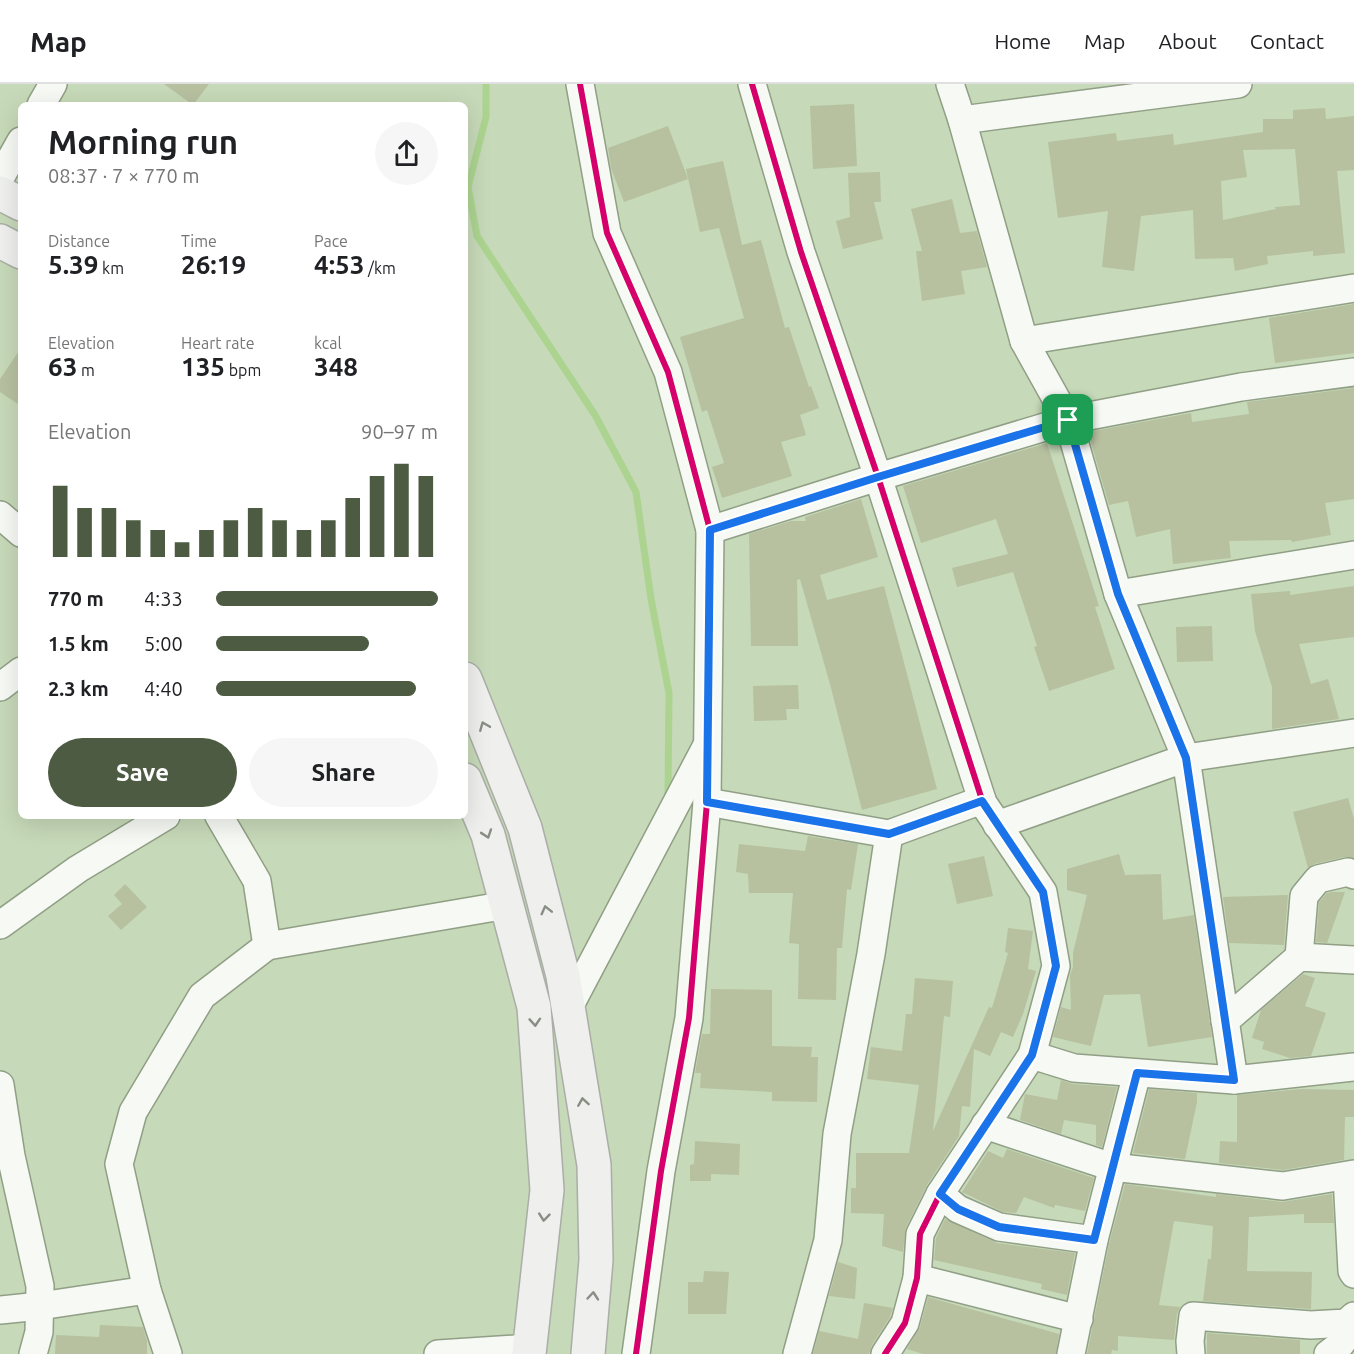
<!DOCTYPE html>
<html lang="en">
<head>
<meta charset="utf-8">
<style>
  body { margin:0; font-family:Ubuntu,sans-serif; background:#f6f6f6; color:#202124; height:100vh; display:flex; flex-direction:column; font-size:22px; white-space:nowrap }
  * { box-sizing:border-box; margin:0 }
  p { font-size:20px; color:#757577 }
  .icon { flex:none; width:33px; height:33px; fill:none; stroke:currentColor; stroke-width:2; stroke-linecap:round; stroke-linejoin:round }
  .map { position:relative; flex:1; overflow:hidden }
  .side { position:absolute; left:18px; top:18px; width:450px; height:717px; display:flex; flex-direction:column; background:#fff; border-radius:9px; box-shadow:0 6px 24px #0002 }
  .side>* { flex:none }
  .pin { position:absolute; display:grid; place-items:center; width:51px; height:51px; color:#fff; margin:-26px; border-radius:12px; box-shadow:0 3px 9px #0006 }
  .round { display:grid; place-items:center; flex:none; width:63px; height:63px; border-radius:32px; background:#f6f6f6 }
  .summary { display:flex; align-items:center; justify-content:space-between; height:102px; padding:0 30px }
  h1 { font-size:33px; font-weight:600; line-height:45px }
  .stats { display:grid; grid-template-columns:repeat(3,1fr); gap:9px; height:102px; padding:6px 30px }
  .stats div { display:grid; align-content:center }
  .stats b { font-size:26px; font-weight:600 }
  .stats small { font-size:16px; font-weight:400 }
  .stats p { font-size:16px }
  .chart { height:168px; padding:12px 30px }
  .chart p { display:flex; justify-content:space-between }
  .chart svg { width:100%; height:108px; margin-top:6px; stroke:#4c5b42; stroke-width:6 }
  .button { display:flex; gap:12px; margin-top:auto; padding:12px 30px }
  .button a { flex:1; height:69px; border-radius:36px; background:#4c5b42; color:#fff; font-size:24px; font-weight:600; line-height:69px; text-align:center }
  .button a+a { background:#f6f6f6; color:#202124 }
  ul { padding:0 30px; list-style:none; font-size:20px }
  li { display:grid; grid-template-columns:96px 72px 1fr; align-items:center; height:45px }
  li i { height:15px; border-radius:8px; background:#4c5b42 }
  header { display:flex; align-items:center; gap:36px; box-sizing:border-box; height:84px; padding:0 30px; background:#fff; border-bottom:2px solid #e0e0e0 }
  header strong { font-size:28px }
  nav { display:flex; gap:33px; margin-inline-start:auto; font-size:21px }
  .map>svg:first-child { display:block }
</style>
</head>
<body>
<header>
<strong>Map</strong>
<nav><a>Home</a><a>Map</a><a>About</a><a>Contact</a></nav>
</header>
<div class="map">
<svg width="1354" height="1270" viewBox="0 0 1354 1270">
  <rect width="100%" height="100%" fill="#c6d9b8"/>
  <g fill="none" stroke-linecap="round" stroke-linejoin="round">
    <path stroke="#acd490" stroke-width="7" d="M486,0V33L468,103L477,152L595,331L636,408L651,515L669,609L668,714"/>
  </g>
  <g fill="#b7c1a0" fill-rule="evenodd">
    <path d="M164,0H209L193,21Z"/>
    <path d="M854,20L857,82L813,85L810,22Z"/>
    <path d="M1325,24L1326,35L1354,32V86L1337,87L1345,169L1313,172V167L1267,172L1268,180L1235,187L1233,174L1195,175L1193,126L1141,132L1134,187L1102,183L1108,127L1058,134L1048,58L1116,49L1117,57L1173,50L1174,61L1263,48V35H1293V26ZM1295,65L1300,121L1275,123L1276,125L1223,136L1221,97L1247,93L1243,66Z"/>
    <path d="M668,42L688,95L624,118L611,84L608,64Z"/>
    <path d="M723,77L742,161L761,156L785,244L789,243L809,303L811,302L819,324L800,331L806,351L781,358L792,392L722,414L712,383L724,379L707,326L702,328L680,253L744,234L719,144L700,148L686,85Z"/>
    <path d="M880,88L881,118H874L883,155L843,165L836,137L850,133L848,89Z"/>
    <path d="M952,115L960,149L977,147L987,183L961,187L965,210L922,217L916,167H922L911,125Z"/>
    <path d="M1354,220V269L1275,279L1269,234Z"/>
    <path d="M21,264V322L0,308V295Z"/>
    <path d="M1354,304V415L1325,419L1331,451L1292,458L1291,456L1229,457L1231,474L1173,480L1170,445L1136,453L1128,417L1109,421L1088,348L1191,329L1192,338L1249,330L1247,318Z"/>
    <path d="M1047,359L1099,522L1095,523L1115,585L1049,607L1034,563L1037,562L1013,488L957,503L952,484L1008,470L996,435L921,459L903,402Z"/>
    <path d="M861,415L878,473L820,491L827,516L884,502L937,705L862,726L830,600L800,495L797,496L798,562H751L749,450L791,437H806L805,433Z"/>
    <path d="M1354,502V553L1299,560L1311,600L1328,595L1339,635L1272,645V603L1255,547L1251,510L1290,507V511Z"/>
    <path d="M1212,542L1213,577L1177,578L1176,543Z"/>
    <path d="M798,601L799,625H786L787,636L754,637L753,602Z"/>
    <path d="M1348,714L1354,735V774L1344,773L1314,780L1308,784L1293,728Z"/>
    <path d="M808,752L858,760L851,806L847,805L842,864H837L836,916L798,915L799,860L789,859L793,809H749L748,790L736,788L739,760L805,767Z"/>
    <path d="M1119,770L1125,791L1161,790L1163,836L1194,831L1212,953L1148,963L1140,910L1104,911L1091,962L1053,953L1061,923L1071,926L1070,891L1073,883V869L1087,811L1067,806V785Z"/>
    <path d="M984,772L993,812L957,820L948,780Z"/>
    <path d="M125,800L147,823L121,846L108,832L122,820L114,811Z"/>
    <path d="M1332,808H1345L1327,859L1316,858L1319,818L1327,809Z"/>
    <path d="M1288,811L1284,861L1229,859L1223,813Z"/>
    <path d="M1008,844L1033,847L1028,885L1036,887L1023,930L1013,953L1001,948L990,972L974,965L970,1023L962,1022L959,1052L927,1101L906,1143L903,1168L882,1162L884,1130L851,1129V1104H856V1069H909L919,1001L867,995L871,963L902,967L906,930H912L915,894L953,897L950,933L944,932L933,1047L989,923L992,924L1008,869L1005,868Z"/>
    <path d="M1303,890L1315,894L1305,922L1326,929L1311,972L1290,974L1262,965L1264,958L1252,954L1261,926Z"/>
    <path d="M711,905L772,906V962L812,963L811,973H818L817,1018L772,1017V1008L700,1004L701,989H695L702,950H710Z"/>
    <path d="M1061,996L1073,1000L1117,1003L1102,1063L1096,1061V1041L1064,1036L1061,1050L1020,1036L1025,1010L1057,1016Z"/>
    <path d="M1149,1005L1197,1009V1018L1185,1075L1133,1069Z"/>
    <path d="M1302,1005L1354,1006V1033H1345L1344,1076L1283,1086L1219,1079L1220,1057L1237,1058V1011Z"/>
    <path d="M695,1057L740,1060L739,1091L711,1090V1097H690V1081L694,1080Z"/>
    <path d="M1007,1065L1094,1094L1085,1127L1055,1121L1054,1124L1024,1113L1016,1129L1003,1128L962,1108L988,1067L1003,1074Z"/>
    <path d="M1125,1100L1216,1113V1110L1282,1118L1332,1110L1334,1139H1304V1130L1249,1133L1247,1187L1312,1188L1311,1225L1199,1217H1203L1208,1175H1211L1213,1142L1174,1137L1159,1221L1180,1223L1177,1230L1174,1256L1118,1252V1267L1112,1266L1111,1270H1087L1109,1160Z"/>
    <path d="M945,1135L997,1159L1075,1169L1067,1211L1041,1205L1042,1200L934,1176L936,1154Z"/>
    <path d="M838,1178L857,1184L855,1215L829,1212Z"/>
    <path d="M704,1187L729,1188L726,1230H688V1198H703Z"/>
    <path d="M928,1213L1059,1250L1056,1270H923L907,1265L920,1243Z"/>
    <path d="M864,1219L893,1224L890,1233L872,1261L869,1270H813L819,1247L858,1255Z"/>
    <path d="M100,1241L143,1243L147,1257V1270H55L56,1251L99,1253Z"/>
    <path d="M1207,1249L1300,1256V1270H1207Z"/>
  </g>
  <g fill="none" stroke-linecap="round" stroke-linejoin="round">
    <defs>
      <g id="minor">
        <path d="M580,0L607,149L668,288L710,446L707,718L689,934L661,1087L636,1270"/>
        <path d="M752,0L801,168L878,393L983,719L1043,808L1056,882L1032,971L940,1110L920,1150L917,1194L905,1239L885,1270"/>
        <path d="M950,0L962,36L1024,257L1068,336L1118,510L1186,674L1234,996"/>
        <path d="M41,21L53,0"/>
        <path d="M962,36L1238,0"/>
        <path d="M0,94L21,57"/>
        <path d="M1024,257L1354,204"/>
        <path d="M0,431L21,449"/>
        <path d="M710,446L878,393L1068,336L1241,303L1354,288"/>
        <path d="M1118,510L1354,471"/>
        <path d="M0,603L21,587"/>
        <path d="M707,718L889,750"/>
        <path d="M997,741L1186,674L1354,649"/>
        <path d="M0,841L78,785L166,732"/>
        <path d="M267,862L507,821"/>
        <path d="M1299,873L1304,812L1318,795L1348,788L1354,791"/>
        <path d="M568,925L706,663"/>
        <path d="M1225,937L1299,873L1354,876"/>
        <path d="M1032,971L1074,984L1234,996L1354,983"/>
        <path d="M0,1001L11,1072L40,1202L39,1248L33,1270"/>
        <path d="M985,1041L1112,1083L1283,1102L1354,1090"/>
        <path d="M1347,1092L1352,1187L1354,1190"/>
        <path d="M940,1110L958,1125L999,1143L1094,1156"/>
        <path d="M917,1194L1079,1235"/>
        <path d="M147,1206L168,1270"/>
        <path d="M0,1226L40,1222L147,1206L119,1080L133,1028L202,912L267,862L257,797L219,732"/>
        <path d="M438,1270L530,1264"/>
        <path d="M797,1270L828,1156L837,1050L871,870L889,750L982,716"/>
        <path d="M1071,1270L1094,1156L1137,989"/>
        <path d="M1191,1270L1190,1257L1193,1232L1311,1241L1346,1239L1354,1232"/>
        <path d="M1328,1270L1340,1261L1354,1242"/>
      </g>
      <g id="major">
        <path d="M0,109L21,120"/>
        <path d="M0,157L21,168"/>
        <path d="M465,595L525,744L563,892L594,1081L596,1176L588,1270"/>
        <path d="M465,696L488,751L534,923L547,1106L529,1270"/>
      </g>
    </defs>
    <use href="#minor" stroke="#909f85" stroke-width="30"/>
    <use href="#major" stroke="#aaaea6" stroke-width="36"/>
    <use href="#minor" stroke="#f6f9f4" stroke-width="27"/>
    <use href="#major" stroke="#efefee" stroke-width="33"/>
    <defs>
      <g id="cycleway">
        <path d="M580,0L607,149L668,288L710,446L707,718L689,934L661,1087L636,1270"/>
        <path d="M752,0L801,168L878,393L983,719L1043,808L1056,882L1032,971L940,1110L920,1150L917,1194L905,1239L885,1270"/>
      </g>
    </defs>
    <use href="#cycleway" stroke="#f6fef2" stroke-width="10"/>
    <use href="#cycleway" stroke="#d6006c" stroke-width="6"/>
  </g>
  <defs><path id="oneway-chevron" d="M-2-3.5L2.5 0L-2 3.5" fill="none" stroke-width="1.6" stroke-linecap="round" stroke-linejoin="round" transform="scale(1.5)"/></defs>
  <g stroke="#888e84">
    <use href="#oneway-chevron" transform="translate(484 642) rotate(-112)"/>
    <use href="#oneway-chevron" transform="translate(487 750) rotate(71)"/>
    <use href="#oneway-chevron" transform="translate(546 826) rotate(-104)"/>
    <use href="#oneway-chevron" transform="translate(535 938) rotate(86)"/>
    <use href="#oneway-chevron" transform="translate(583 1018) rotate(-99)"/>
    <use href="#oneway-chevron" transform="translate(544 1133) rotate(96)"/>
    <use href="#oneway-chevron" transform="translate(593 1212) rotate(-85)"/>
  </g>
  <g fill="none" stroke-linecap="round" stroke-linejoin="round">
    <defs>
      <path id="route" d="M1068,336L1118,510L1186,674L1234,996L1137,989L1094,1156L999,1143L958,1125L940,1110L1032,971L1056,882L1043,808L982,717L889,750L707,718L710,446L878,393Z"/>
    </defs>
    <use href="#route" stroke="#fff" stroke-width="12"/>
    <use href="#route" stroke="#1a73e8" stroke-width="8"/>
  </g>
</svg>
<div class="pin" style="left:1068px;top:336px;background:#1e9e55"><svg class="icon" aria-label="arrive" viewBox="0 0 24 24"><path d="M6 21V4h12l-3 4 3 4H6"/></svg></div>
<section class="side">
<div class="summary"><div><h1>Morning run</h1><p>08:37 · 7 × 770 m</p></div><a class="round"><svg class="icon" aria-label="share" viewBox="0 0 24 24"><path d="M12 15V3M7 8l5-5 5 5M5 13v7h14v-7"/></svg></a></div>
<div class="stats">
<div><p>Distance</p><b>5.39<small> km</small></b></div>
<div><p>Time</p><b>26:19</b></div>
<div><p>Pace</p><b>4:53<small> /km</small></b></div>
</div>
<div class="stats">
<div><p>Elevation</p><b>63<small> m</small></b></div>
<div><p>Heart rate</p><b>135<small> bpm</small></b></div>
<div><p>kcal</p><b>348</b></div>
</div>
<div class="chart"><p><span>Elevation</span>90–97 m</p>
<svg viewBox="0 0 160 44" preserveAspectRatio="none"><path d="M5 44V15M15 44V24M25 44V24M35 44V29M45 44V33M55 44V38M65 44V33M75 44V29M85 44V24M95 44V29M105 44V33M115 44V29M125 44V20M135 44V11M145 44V6M155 44V11"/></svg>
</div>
<ul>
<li><b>770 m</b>4:33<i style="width:100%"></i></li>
<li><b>1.5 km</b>5:00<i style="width:69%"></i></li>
<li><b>2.3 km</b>4:40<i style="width:90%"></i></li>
</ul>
<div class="button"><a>Save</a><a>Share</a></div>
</section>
</div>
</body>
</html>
